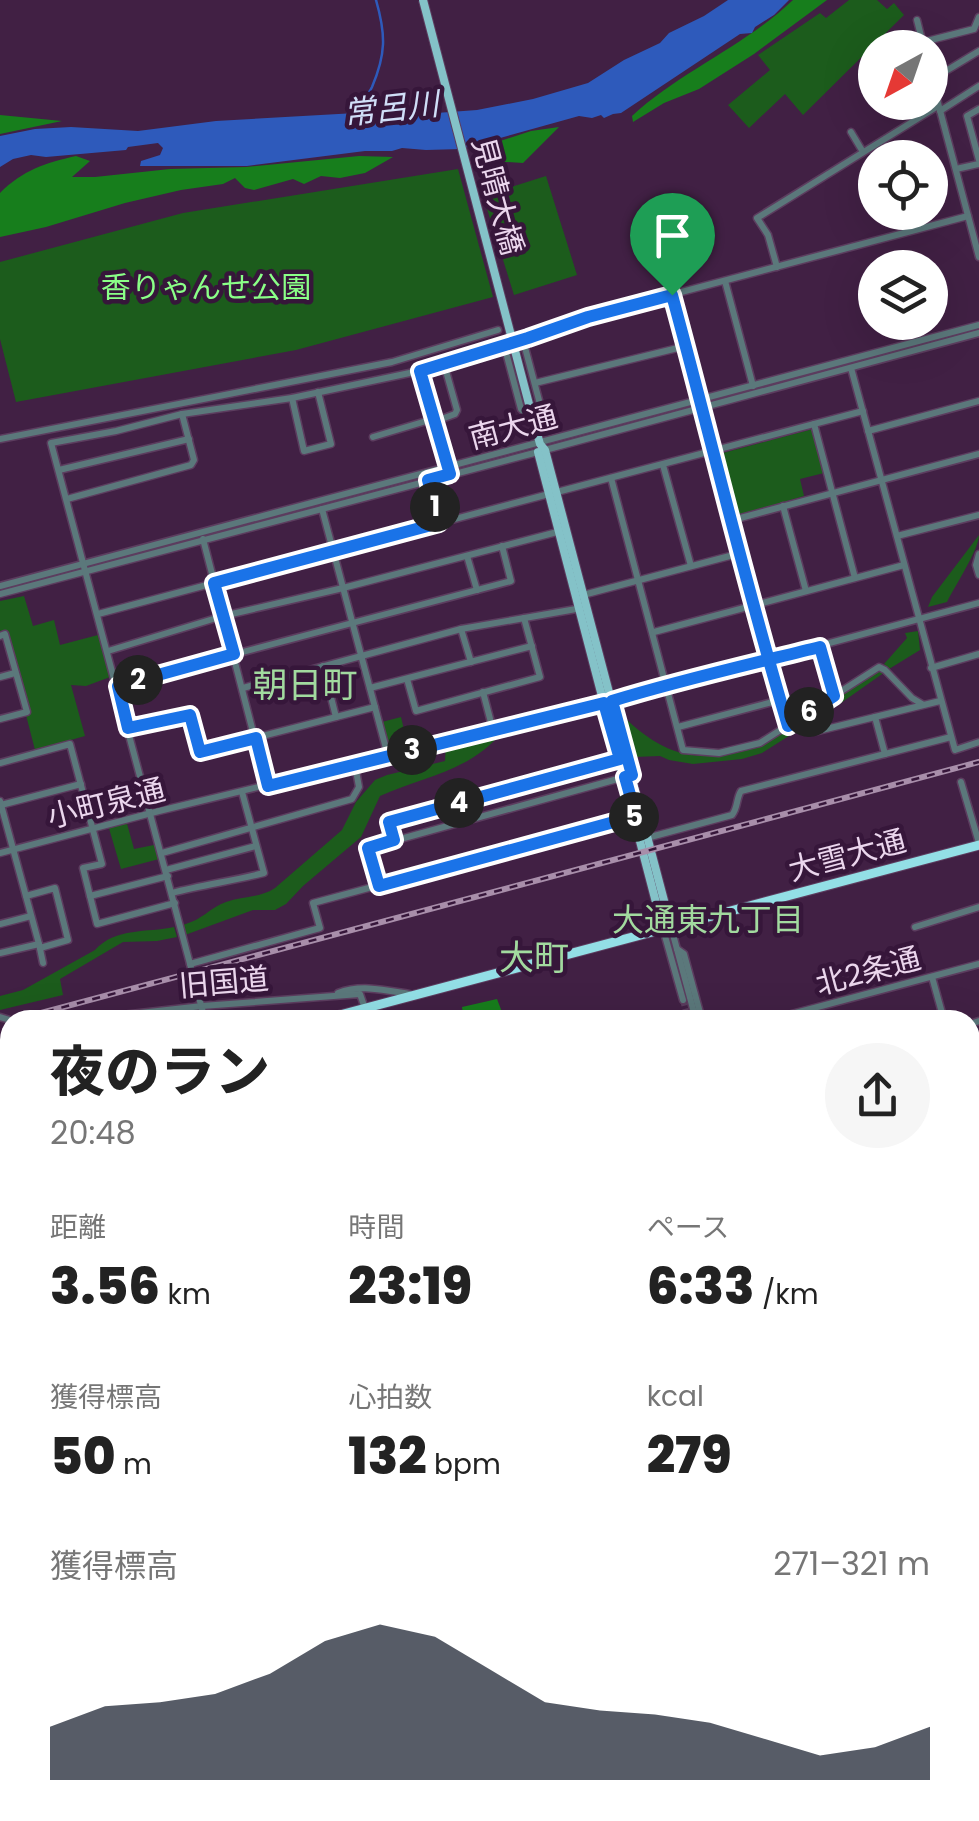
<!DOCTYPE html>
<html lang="ja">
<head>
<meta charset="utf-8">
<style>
  body { margin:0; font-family:Poppins,"Noto Sans JP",sans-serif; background:#f6f6f6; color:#222; height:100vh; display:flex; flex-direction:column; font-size:38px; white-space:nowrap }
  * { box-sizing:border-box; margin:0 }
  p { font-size:32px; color:#767676 }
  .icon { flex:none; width:55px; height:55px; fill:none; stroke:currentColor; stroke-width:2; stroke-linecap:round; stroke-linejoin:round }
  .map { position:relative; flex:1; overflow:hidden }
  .side { position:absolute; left:0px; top:1010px; width:980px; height:812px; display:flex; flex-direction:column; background:#fff; border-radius:30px 30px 0 0; box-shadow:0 10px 40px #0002 }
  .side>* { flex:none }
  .needle { width:65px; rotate:220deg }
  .controls { position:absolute; left:858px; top:30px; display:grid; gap:20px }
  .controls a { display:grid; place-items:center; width:90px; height:90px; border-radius:50%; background:#fff; box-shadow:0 10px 40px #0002; font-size:50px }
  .pin { position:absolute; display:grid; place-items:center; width:85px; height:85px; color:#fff; margin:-102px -42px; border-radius:50% 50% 50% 0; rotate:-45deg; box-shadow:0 0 10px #0007 }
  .pin .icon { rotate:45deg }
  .km { position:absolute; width:50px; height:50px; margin:-25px; border-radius:50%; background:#222; color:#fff; font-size:28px; line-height:50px; text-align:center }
  .round { display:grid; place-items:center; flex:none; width:105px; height:105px; border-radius:52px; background:#f6f6f6 }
  .summary { display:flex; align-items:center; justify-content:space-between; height:170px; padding:0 50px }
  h1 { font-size:55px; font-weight:800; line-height:75px }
  .metrics { display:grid; grid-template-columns:repeat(3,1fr); gap:15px; height:170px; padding:10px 50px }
  .metrics div { display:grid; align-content:center }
  .metrics b { font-size:50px; font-weight:800 }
  .metrics small { font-size:28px; font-weight:400 }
  .metrics p { font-size:28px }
  .chart { height:280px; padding:20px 50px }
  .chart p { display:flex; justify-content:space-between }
  .chart svg { width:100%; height:180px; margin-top:10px; fill:#111827; opacity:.7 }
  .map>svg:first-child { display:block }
</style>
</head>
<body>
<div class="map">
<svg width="979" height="1821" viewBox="0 0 979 1821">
  <rect width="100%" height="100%" fill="#412044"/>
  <g fill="#1c5c1c">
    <path d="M849,0H877L887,9L894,3L904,15L803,115L785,94L749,128L728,105L770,70L758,55L820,13L826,18Z"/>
    <path d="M458,169L493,297L296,350L16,402L0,339V262L183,213Z"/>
    <path d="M546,176L577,275L514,295L483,196Z"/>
    <path d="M813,429L824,473L800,479L804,496L735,516L719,454Z"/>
    <path d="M979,535C979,549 955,586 947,602L928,607L932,597Z"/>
    <path d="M24,596L33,626L54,620L60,645L98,635L110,677L86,686L71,685L85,736L35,750L26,715L29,714L6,630L0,631V601Z"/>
    <path d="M918,631L920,650L889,669L884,664L907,638L905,633Z"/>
    <path d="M880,668L885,672L841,703L762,753L742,759L693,764L669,760L660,756L634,757L621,714C666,759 701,765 760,745Z"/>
    <path d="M401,717L408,747L390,751L382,722Z"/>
    <path d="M505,729C470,772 427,775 380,796L361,837L303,886L286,904L275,910H253L185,935L182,925C203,920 209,908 226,902C242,896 260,898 275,888L342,830L356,802L375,780L387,775L445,761L446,745Z"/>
    <path d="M126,820L134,849L159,844L163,858L121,869L108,825Z"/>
    <path d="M174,927L177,937L157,941L123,942L60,979L63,995L0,1010V996L23,990L95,950C116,927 147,933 174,927Z"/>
    <path d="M8,1714L10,1724V1812L33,1813L35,1821H0V1716Z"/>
    <path d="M43,1813V1812L131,1813L129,1821H45Z"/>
    <path d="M421,1813H824L821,1821H423Z"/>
  </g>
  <g fill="#177e1c">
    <path d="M793,0H827L754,54L699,89L664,103L633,122L632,116C681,71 745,46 793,0Z"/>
    <path d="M0,115L62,121L0,134Z"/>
    <path d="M559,127L523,163L491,161L479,148L531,131Z"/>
    <path d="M76,156L90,161L72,177H95L170,169L246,167L359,156L393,157L365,173L340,178L321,176L304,184L293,179L254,190L245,188L235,178L223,184L181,190L125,203L46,227L0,237V193C23,170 45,163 76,156Z"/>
    <path d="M497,999L505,1020H464L462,1007Z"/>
    <path d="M970,1568L973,1569C979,1604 979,1630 970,1664V1643L975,1629L970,1610Z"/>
    <path d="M274,1813H315L323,1821H275Z"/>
  </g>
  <path fill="#2e5abb" d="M728,0H789L774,15L755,27L752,33L740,34L621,113L613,114L604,118L601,115L592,118L579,116L461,149L426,150L402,148L392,151H365L247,166H140L141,161L160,155L163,148L158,143L128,147L126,150L46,157L31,155L13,159L0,167V136L35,129L71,127L138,131L216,121L356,113L409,115L477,110L533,99L588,83L624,60L660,43L669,33L704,16Z"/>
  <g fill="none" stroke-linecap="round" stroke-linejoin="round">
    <path stroke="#2e5abb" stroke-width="2.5" d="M356,115C358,103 367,98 372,87C386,54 386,35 376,0"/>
    <path stroke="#2e5abb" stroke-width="10" d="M284,1812L291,1821"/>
    <path stroke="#5a3b5d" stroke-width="6" stroke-dasharray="6 3" stroke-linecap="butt" d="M683,1000L688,1020"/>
    <defs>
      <g id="minor">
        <path d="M917,20L924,48"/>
        <path d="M923,42L974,29L979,17"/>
        <path d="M930,73L979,257"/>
        <path d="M931,80L979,51"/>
        <path d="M979,109L967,116L979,160"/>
        <path d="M940,111L979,86"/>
        <path d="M851,132L863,152"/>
        <path d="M956,169L979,164"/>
        <path d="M777,267L768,235L757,218L938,106"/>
        <path d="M725,281L753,386"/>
        <path d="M672,295L788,726"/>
        <path d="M504,345L521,409L534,421L540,404L523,340"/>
        <path d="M851,368L955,750L979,742"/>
        <path d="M420,371L448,468"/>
        <path d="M535,383L686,346"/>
        <path d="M292,398L304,451L331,444L318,392"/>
        <path d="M436,421L455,414L457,410L444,364"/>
        <path d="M814,424L855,578"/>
        <path d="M868,431L979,401"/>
        <path d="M373,437L433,419"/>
        <path d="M0,439L392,362L498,330"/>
        <path d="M545,450L979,333"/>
        <path d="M663,465L691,566"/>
        <path d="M59,470L189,439"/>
        <path d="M611,478L683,750L719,753L760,743L879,667L885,670L912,698L922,704"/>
        <path d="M428,480L439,523"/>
        <path d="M557,492L863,411"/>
        <path d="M67,499L191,465L194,460L182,414"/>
        <path d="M783,506L806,591"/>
        <path d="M322,509L388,756"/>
        <path d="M733,520L979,454"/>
        <path d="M897,536L979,515"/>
        <path d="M203,539L267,786"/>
        <path d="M979,554L976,565L979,575"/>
        <path d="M467,556L477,590"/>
        <path d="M0,586L979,325"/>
        <path d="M0,594L538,452"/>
        <path d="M583,595L741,553"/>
        <path d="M98,614L549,494"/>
        <path d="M461,629L471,662"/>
        <path d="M654,632L904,565"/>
        <path d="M0,636L5,634L27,712L0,719"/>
        <path d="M820,647L834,696"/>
        <path d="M108,651L223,616L343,588L561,531"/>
        <path d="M323,666L336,717"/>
        <path d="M931,668L979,654"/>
        <path d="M0,677L15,673"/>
        <path d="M407,679L416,711L540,677L524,618"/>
        <path d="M118,685L511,581L502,546"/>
        <path d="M243,688L461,629L582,608"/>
        <path d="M370,688L532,646"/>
        <path d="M483,692L493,730"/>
        <path d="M875,717L885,754"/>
        <path d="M128,727L191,715L200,752L375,707"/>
        <path d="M678,727L780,700"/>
        <path d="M818,731L940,701"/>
        <path d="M0,763L70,744L102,864L83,868L97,924L175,903"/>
        <path d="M961,782L979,843"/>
        <path d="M0,801L39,944L0,953"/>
        <path d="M1,805L81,784"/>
        <path d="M394,839L389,822L620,759"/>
        <path d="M643,839L732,815C738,808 736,799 741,791L951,737"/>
        <path d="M0,853L159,811L605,703L979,603"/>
        <path d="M162,853L352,799L359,787L355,765"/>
        <path d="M166,870L256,846"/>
        <path d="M379,886L368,848L632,775"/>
        <path d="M172,893C202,885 233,881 264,873L242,792"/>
        <path d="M26,896L55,888L68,940L40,948"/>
        <path d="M90,896L168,876"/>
        <path d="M0,924L31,916"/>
        <path d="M671,927L696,1020"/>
        <path d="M915,927L979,907"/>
        <path d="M663,929L683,1000"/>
        <path d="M39,944L43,963"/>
        <path d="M677,949L684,954L702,1020"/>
        <path d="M190,964L320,928L313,903L636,816"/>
        <path d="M932,977L944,1020"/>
        <path d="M338,993C361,984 385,990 409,994"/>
        <path d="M0,1017L10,1020"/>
        <path d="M78,1020L202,1006L360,994L369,1020"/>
        <path d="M205,1020L51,443L116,431L182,414L292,398L419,371L528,338L587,317L968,216"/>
        <path d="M769,1020L979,964"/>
        <path d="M970,1024L979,1021"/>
        <path d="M970,1081L979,1079"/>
        <path d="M970,1119L979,1153"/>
        <path d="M0,1178L10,1175"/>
        <path d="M970,1192L979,1190"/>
        <path d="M0,1211L10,1208"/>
        <path d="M0,1215L10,1252"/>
        <path d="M970,1247L979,1244"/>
        <path d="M0,1282L10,1280"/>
        <path d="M970,1302L979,1300"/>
        <path d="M970,1337L979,1335"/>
        <path d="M970,1382L979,1368"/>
        <path d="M0,1439L10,1437"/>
        <path d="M970,1480L979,1478"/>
        <path d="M970,1782L979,1817"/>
        <path d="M183,1812L186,1821"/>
        <path d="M255,1812L261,1821"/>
        <path d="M319,1812L327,1821"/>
        <path d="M417,1812L419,1821"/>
        <path d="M200,1821L228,1812"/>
        <path d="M339,1821L371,1812"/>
        <path d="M889,1821L890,1812"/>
        <path d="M898,1821V1812"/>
      </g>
      <g id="major">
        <path d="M529,404L540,444L545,450L671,927"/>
        <path d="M538,452L663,929"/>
      </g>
      <g id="highway">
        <path d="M321,1020L979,845"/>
        <path d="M0,1106L10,1103"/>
      </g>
    </defs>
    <use href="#minor" stroke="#5c3d5f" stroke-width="9"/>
    <use href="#major" stroke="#5c3d5f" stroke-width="10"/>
    <use href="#highway" stroke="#5c3d5f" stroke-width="11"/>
    <use href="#minor" stroke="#5b787b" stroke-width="6"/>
    <use href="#major" stroke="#84c2c8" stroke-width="8"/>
    <use href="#highway" stroke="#93dfe6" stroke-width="9"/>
    <defs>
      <path id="rail" d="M15,1020L979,762"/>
    </defs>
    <use href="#rail" stroke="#a88eaa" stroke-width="6"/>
    <use href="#rail" stroke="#36163a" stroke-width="2.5" stroke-dasharray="8" stroke-linecap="butt"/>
    <defs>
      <path id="major-bridge" d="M423,0L529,404"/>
    </defs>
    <use href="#major-bridge" stroke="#5c3d5f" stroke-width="10" stroke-linecap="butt"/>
    <use href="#major-bridge" stroke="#84c2c8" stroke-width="8"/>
  </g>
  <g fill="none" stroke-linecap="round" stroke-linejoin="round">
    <defs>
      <path id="route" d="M672,295L588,317L528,338L420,371L450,474L428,480L439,523L214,583L234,654L118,686L128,728L190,715L200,752L256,738L268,786L604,703L620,759L389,822L394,840L368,848L379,886L636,816L625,777L632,775L612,701C680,680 751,664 820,647L834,696L788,726C745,584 711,438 672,295"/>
    </defs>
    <use href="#route" stroke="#fff" stroke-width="20"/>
    <use href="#route" stroke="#1a73e8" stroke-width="12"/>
  </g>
  <g text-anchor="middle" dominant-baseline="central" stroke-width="9" stroke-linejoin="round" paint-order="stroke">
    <g font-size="30" fill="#ebd6ed" stroke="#36163a">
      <text transform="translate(498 196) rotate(75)">見晴大橋</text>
      <text transform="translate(513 427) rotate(-15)">南大通</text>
      <text transform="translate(106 803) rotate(-14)">小町泉通</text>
      <text transform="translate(847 855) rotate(-15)">大雪大通</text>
      <text transform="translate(868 971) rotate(-15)">北2条通</text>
      <text transform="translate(224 982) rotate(-5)">旧国道</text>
    </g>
    <g font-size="30" fill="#8aff87" stroke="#36163a">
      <text x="206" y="287">香りゃんせ公園</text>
    </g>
    <g font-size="32" font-style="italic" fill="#d0def7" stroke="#36163a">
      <text transform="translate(391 108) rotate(-6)">常呂川</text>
    </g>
    <g font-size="32" fill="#a2da9f" stroke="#36163a">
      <text x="708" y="919">大通東九丁目</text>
    </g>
    <g font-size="35" fill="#a2da9f" stroke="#36163a">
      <text x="305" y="684">朝日町</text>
      <text x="534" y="957">大町</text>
    </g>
  </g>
</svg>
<div class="controls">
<a><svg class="needle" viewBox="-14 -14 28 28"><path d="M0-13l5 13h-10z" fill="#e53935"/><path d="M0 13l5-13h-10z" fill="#767676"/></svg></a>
<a><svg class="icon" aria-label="locate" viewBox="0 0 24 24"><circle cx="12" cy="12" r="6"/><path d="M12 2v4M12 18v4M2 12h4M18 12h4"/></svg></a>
<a><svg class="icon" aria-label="layers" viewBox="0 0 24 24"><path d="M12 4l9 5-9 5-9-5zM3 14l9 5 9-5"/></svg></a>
</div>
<div class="pin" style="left:672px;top:295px;background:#1e9e55"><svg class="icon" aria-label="arrive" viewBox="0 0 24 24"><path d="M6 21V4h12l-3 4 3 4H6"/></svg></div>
<b class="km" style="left:435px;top:507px">1</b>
<b class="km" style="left:138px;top:680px">2</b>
<b class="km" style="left:412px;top:750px">3</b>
<b class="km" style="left:459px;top:803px">4</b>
<b class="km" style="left:634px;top:817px">5</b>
<b class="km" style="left:809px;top:712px">6</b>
<section class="side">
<div class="summary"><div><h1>夜のラン</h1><p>20:48</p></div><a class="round"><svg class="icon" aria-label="share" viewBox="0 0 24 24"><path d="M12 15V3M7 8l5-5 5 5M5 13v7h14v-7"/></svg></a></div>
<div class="metrics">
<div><p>距離</p><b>3.56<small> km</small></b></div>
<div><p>時間</p><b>23:19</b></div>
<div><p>ペース</p><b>6:33<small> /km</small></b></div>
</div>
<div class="metrics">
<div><p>獲得標高</p><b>50<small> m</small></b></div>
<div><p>心拍数</p><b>132<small> bpm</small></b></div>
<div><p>kcal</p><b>279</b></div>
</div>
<div class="chart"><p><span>獲得標高</span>271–321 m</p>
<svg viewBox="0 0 160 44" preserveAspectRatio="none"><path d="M0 44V31L10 26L20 25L30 23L40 18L50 10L60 6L70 9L80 17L90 25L100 27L110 28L120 30L130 34L140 38L150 36L160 31V44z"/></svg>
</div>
</section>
</div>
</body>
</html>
